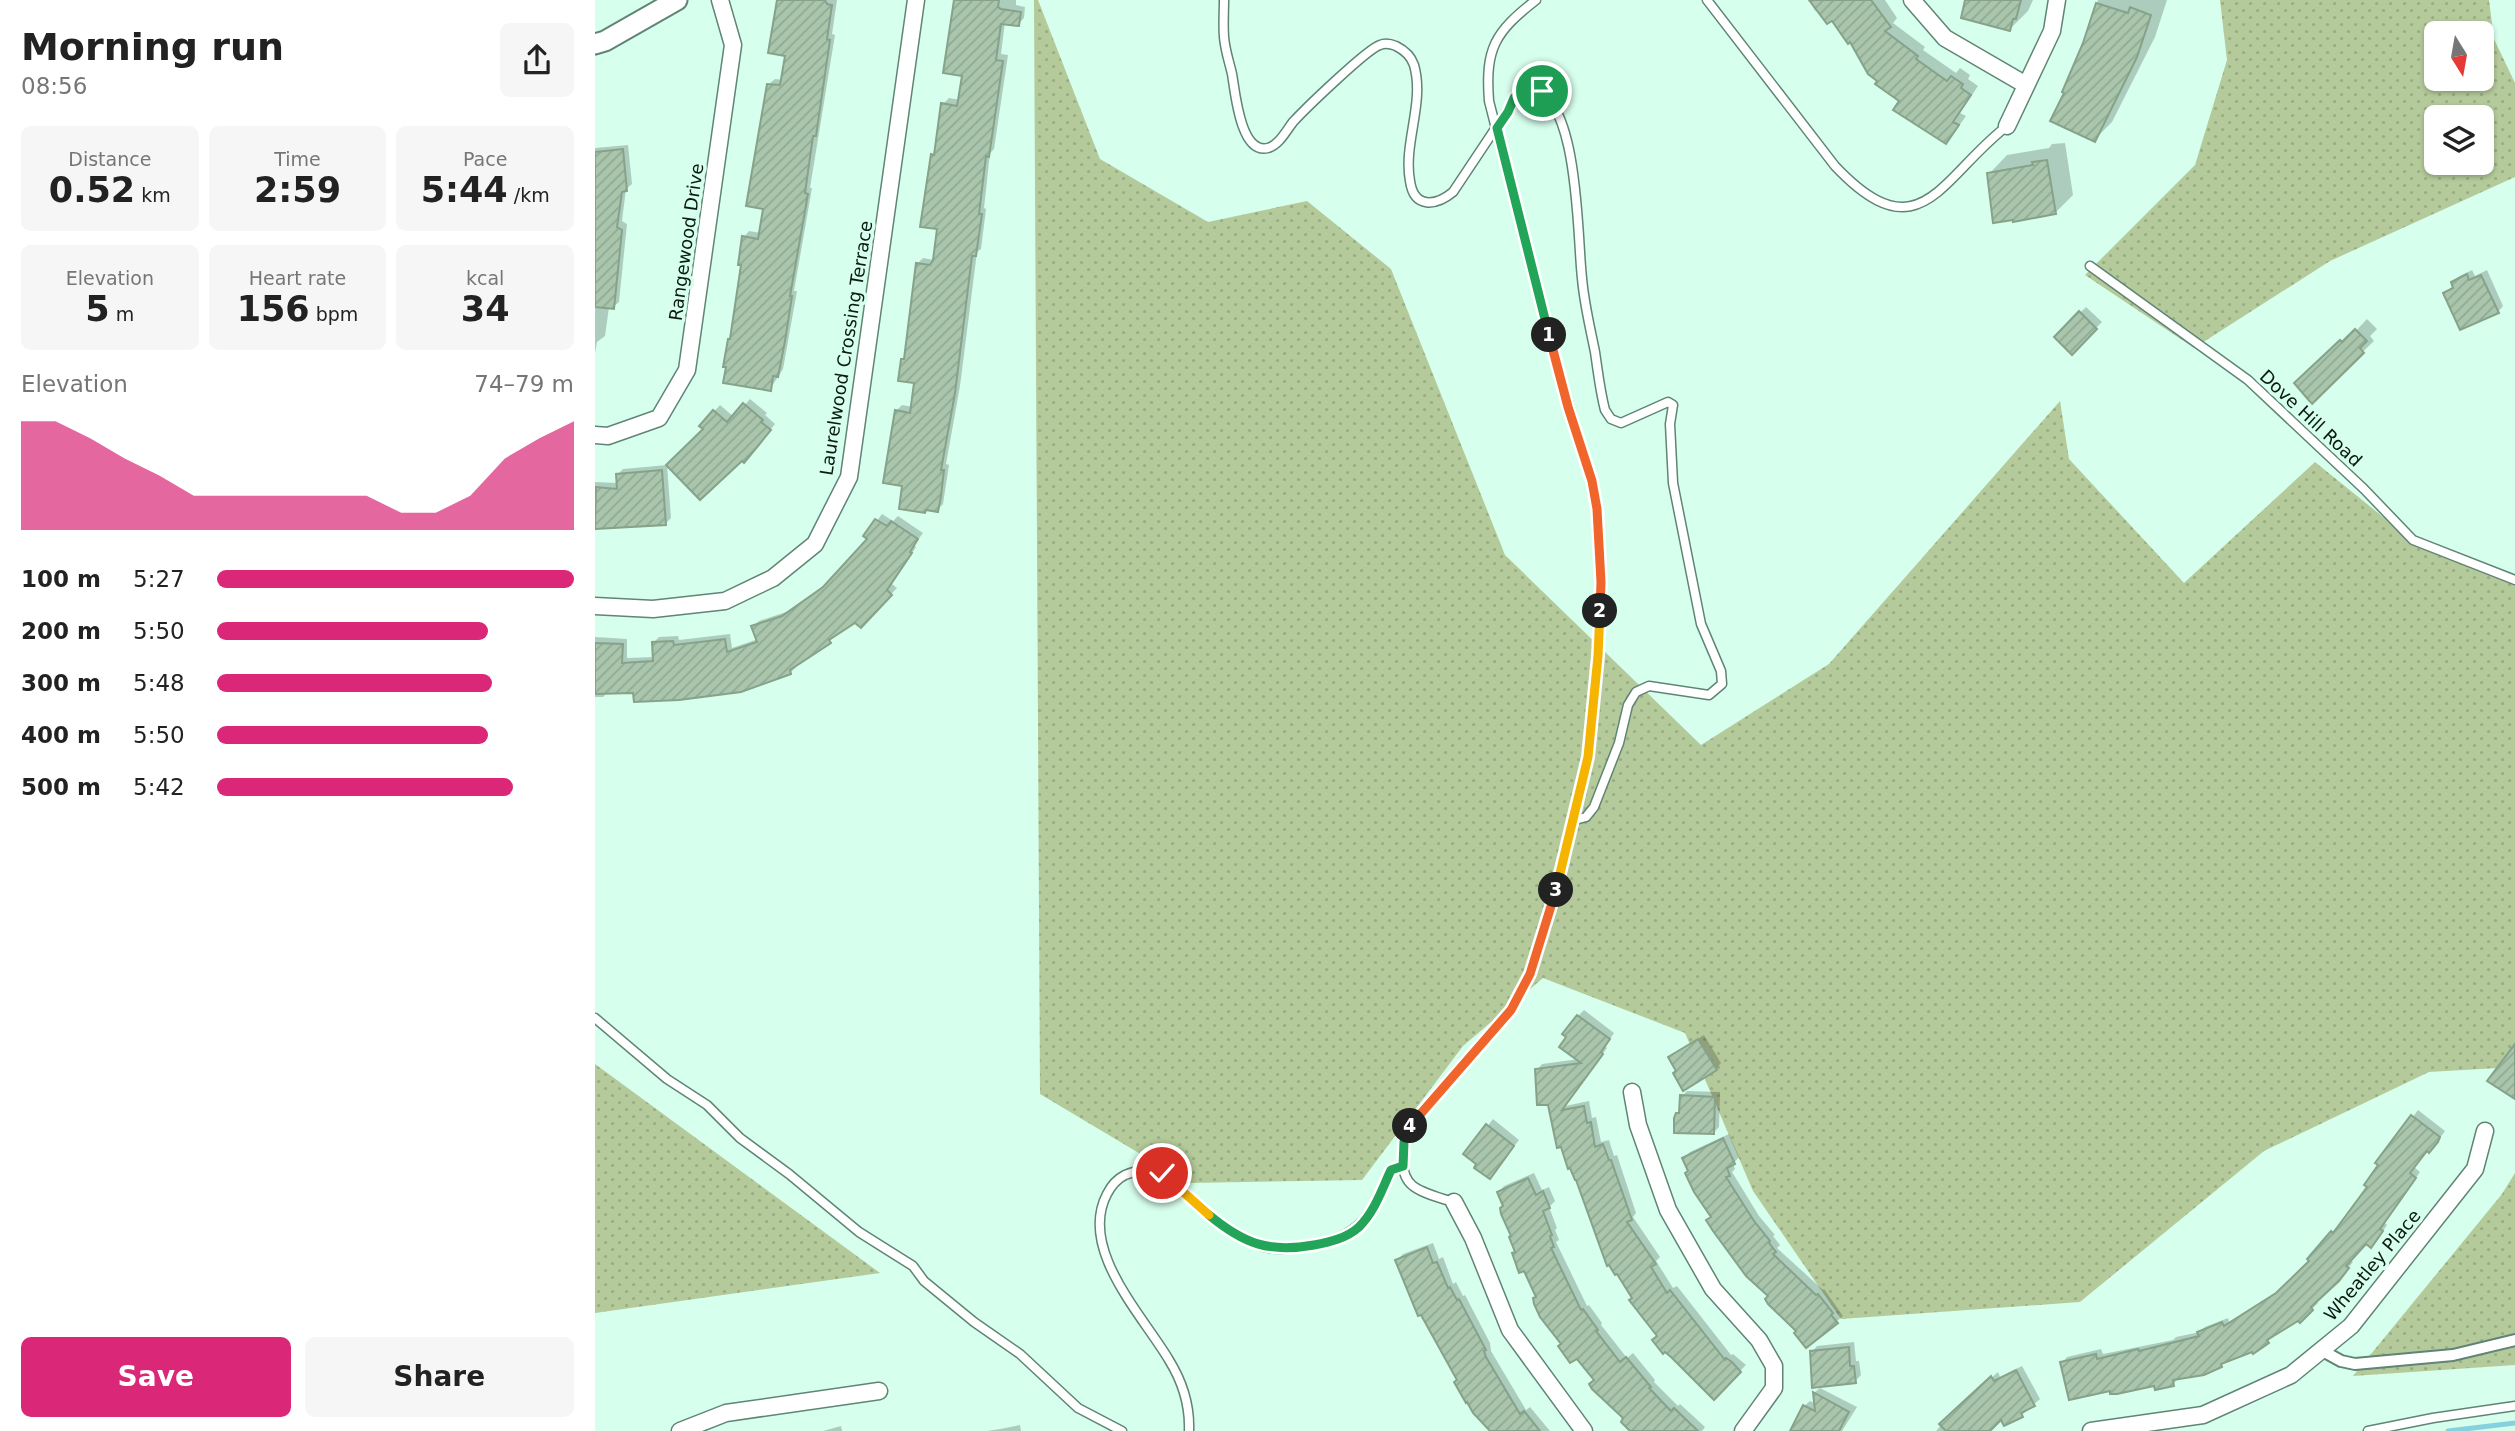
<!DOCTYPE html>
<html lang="en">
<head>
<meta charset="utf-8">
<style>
  body { margin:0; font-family:"DejaVu Sans",sans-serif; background:#f6f6f6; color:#222; height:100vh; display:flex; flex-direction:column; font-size:26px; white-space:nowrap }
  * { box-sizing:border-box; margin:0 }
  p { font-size:23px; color:#767676 }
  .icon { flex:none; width:38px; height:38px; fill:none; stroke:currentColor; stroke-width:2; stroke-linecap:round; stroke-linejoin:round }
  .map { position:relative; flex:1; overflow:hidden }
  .sheet { display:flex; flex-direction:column; background:#fff; width:595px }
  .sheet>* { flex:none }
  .needle { width:46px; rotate:169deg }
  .buttons { position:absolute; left:1829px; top:21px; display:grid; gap:14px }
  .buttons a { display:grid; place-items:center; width:70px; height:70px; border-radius:10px; background:#fff; box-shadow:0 2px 5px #0004; font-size:35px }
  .pin { position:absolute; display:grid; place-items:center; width:60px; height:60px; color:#fff; margin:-30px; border:4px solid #fff; border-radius:50%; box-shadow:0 2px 7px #0007 }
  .km { position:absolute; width:35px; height:35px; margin:-18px; border-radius:50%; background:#222; color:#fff; font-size:19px; line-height:35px; text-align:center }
  .round { display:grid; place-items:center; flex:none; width:74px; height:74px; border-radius:10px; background:#f6f6f6 }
  .headline { display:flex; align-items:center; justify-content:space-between; height:119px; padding:0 21px }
  h1 { font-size:38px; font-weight:800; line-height:52px }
  .metrics { display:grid; grid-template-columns:repeat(3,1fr); gap:10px; height:119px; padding:7px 21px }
  .metrics div { display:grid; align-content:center; border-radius:10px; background:#f6f6f6; text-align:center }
  .metrics b { font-size:35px; font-weight:800 }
  .metrics small { font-size:19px; font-weight:400 }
  .metrics p { font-size:19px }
  .chart { height:196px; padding:14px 21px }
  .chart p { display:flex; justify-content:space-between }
  .chart svg { width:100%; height:126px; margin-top:7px; fill:#db2777; opacity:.7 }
  .button { display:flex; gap:14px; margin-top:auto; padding:14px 21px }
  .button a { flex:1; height:80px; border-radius:10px; background:#db2777; color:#fff; font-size:28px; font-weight:800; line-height:80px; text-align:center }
  .button a+a { background:#f6f6f6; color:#222 }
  ul { padding:0 21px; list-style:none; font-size:23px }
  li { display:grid; grid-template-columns:112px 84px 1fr; align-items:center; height:52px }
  li i { height:18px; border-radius:9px; background:#db2777 }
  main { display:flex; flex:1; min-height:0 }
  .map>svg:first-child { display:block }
</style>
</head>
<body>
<main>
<section class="sheet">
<div class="headline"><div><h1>Morning run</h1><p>08:56</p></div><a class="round"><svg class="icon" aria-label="share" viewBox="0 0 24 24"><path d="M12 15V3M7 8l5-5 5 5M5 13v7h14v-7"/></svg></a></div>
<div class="metrics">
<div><p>Distance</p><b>0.52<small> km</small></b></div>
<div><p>Time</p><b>2:59</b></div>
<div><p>Pace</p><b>5:44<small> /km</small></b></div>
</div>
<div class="metrics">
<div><p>Elevation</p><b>5<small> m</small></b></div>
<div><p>Heart rate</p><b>156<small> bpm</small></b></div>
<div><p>kcal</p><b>34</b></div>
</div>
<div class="chart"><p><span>Elevation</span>74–79 m</p>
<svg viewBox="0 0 160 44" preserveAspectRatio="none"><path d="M0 44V6L10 6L20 12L30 19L40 25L50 32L60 32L70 32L80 32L90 32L100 32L110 38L120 38L130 32L140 19L150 12L160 6V44z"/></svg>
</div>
<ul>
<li><b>100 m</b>5:27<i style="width:100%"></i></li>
<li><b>200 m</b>5:50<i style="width:76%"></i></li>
<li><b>300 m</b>5:48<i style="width:77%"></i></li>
<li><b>400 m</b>5:50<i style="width:76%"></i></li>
<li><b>500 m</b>5:42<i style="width:83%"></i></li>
</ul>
<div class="button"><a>Save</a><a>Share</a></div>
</section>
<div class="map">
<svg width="1920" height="1431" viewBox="0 0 1920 1431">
  <defs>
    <pattern id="grass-dots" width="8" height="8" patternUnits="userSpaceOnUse" patternTransform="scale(1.75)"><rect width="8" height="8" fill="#b4ca9a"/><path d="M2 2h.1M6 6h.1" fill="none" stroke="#99ad84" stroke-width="1.8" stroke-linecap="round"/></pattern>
    <pattern id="building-hatch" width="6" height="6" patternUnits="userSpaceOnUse" patternTransform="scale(1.75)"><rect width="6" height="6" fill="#a9c5ac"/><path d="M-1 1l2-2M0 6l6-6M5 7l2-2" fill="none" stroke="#90a993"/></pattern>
  </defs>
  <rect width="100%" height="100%" fill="#d7ffee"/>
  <g fill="url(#grass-dots)" fill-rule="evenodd">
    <path d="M439,0H443L505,159L613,222L712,201L796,269L910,555L1106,745L1234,664L1465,401L1474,459L1589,583L1720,462L1803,529L1920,583V1067L1834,1072L1669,1151L1485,1302L1246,1319L1158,1191L1090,1033L948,978L868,1046L767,1180L594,1183L445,1094Z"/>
    <path d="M1625,0H1894L1899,39L1920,83V177L1735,261L1599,348L1490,275L1600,165L1632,60ZM1841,33H1886V79H1841ZM1841,117H1886V163H1841Z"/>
    <path d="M0,1064L285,1273L0,1313Z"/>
    <path d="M1920,1173V1365L1758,1376L1907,1194Z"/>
  </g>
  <g fill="#0003">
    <path d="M184,0H242L237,34L240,35L215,188H217L199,291H202L188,369L175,389L134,339L137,337L148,264L149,237L154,231L166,233L170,208L174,84L180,79L188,80L192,54Z"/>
    <path d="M376,0H421V5L430,7L429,18L423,24L410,22L406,54L413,55L399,149L395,153L389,208L391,209L386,249L382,252L365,386L351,464L354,465L348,504L342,510L309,484L301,411L307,405L318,407L321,381L308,360L311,356L322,264L328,258L339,260L344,228L337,155L341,151L348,104L354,98L365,100Z"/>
    <path d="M1215,0H1290L1302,18L1298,23L1330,47L1328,50L1361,73L1365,68L1375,75L1373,79L1383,86L1365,113L1371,116L1359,133L1351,142L1284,80L1237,19L1223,9L1220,11Z"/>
    <path d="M1382,0H1438L1433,11L1415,29Z"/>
    <path d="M1503,0H1572L1560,37L1517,122L1499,140L1457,120L1490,43Z"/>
    <path d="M1470,143L1478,195L1460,213L1394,174L1412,155L1454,148L1457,144Z"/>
    <path d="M33,145L37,184L31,189L27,221L32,224L24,302L18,307H14L10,336L2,342L0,353V148Z"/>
    <path d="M1877,270L1880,276L1892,270L1908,306L1903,312L1850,293L1859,286L1858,282L1863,277Z"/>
    <path d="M1491,307L1507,322L1477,353L1461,337Z"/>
    <path d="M1772,319L1782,329L1775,336L1779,341L1717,401L1713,372L1758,330L1760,332Z"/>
    <path d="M155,399L172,413L170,415L180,424L162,446L107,425L125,405L139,417Z"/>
    <path d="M72,465L76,518L70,524L0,528V482L23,483V474L28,469Z"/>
    <path d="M287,514L298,521L303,516L328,533L319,545L321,547L297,584L302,588L266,626L261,621L200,664L201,667L195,673L40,691L13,692L8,697H0V637L32,639V658L59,657L58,643L64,637L83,636L84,640L135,634L137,648L163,639L158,627L164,621L194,611L234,583L275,539L271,536Z"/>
    <path d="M989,1010L1019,1033L1010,1046L1012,1048L970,1106L994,1101L997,1118L1001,1117L1006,1142L1014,1140L1019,1156L1022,1155L1041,1213L1038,1217L1065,1257L1061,1261L1078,1288L1082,1286L1136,1355L1138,1354L1151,1365L1119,1397L1063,1336L1023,1272L942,1070L947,1064L984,1059L983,1016Z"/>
    <path d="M1109,1035L1126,1063L1121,1069L1083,1070L1075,1057Z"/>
    <path d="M1092,1091L1125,1092L1124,1127L1118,1133L1082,1114L1086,1110L1087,1096Z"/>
    <path d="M1823,1110L1850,1131L1840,1145L1832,1149L1819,1167L1825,1172L1790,1223L1792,1225L1782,1240L1771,1242L1755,1260L1758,1262L1749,1273L1720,1300L1723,1303L1705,1321L1703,1319L1659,1351L1632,1360L1626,1365L1608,1373L1585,1377L1578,1384L1516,1389L1467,1363L1472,1357L1506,1349L1508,1354L1578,1340L1581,1337L1605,1332L1610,1327L1633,1318L1634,1322L1688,1288L1716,1261L1737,1232L1742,1227L1744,1228L1775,1187L1785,1165L1783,1163Z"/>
    <path d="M898,1119L924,1140L895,1177L884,1163L871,1154Z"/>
    <path d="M1134,1134L1144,1157L1138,1164L1140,1169L1137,1172L1164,1216L1180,1235L1178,1236L1185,1245L1182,1248L1228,1290L1229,1289L1248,1316L1212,1346L1203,1331L1117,1216L1089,1158L1095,1152Z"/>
    <path d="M939,1173L947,1190L954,1187L960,1201L954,1207L962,1228L960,1230L964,1240L961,1242L992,1306L994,1305L1007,1323L1006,1325L1032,1358L1038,1353L1060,1380L1059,1382L1083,1406L1085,1404L1110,1427L1107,1431H1040L1001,1379L968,1343L943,1296L904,1192L909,1186Z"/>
    <path d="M838,1243L844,1259L848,1257L858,1284L861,1282L868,1296L870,1295L895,1343L896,1351L931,1410L935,1407L955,1431H897L864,1379L802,1260L808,1254Z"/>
    <path d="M1259,1342L1261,1361H1264L1266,1375L1260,1381L1217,1352L1222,1346Z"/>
    <path d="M1427,1366L1445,1399L1427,1415L1406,1417L1392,1431H1341L1356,1414L1403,1372L1405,1377Z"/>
    <path d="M1225,1388L1262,1407L1247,1431H1195L1209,1406L1215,1401L1221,1404L1219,1393Z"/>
    <path d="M425,1425L426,1431H392L405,1429Z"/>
    <path d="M246,1426L247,1431H228Z"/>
  </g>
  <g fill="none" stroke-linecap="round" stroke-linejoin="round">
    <path stroke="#85d2de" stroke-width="5" d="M1853,1431L1920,1423"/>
  </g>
  <g fill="url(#building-hatch)" stroke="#86a289" stroke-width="2">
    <path d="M182,0H230L232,4L237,5L232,39L235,40L221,136H218L210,193L213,194L195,296H197L190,341L183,377L178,376L176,391L128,383L131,367H128L133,339H135L146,265H143L147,236L163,239L168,209L151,206L172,84L185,85L190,56L173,53Z"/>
    <path d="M359,0H404L403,7L406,9L426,12L424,26L406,24L401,60L408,61L394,157L391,156L384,214H387L381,256H377L360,393L346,470H349L346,496L343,512L331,510L330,513L304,509L307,486L288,483L300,410L315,413L319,383L303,381L306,359H309L321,263L335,265L338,260L342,229L325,227L336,154L339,155L346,103L362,106L367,76L348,73Z"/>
    <path d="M1214,0H1276L1296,27L1290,31L1323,56L1321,59L1352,81L1356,76L1368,84L1366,88L1376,95L1358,122L1364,125L1351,144L1298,110L1304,101L1280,84L1282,81L1273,74L1255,42L1253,44L1237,21L1232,24Z"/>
    <path d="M1370,0H1426L1421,19H1418L1415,31L1366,18Z"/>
    <path d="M1501,3L1533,13L1535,7L1556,15L1542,57L1500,142L1455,121L1469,93L1467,92L1488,43Z"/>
    <path d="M28,149L32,191L27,192L22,227L27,230L19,309L0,307V152Z"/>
    <path d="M1452,160L1461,214L1418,222V220L1398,223L1392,173L1438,165L1437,162Z"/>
    <path d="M1872,274L1874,280L1886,275L1904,313L1865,330L1848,293L1858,288L1856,282Z"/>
    <path d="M1484,311L1502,329L1477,355L1459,337Z"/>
    <path d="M1760,329L1772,341L1765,348L1769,353L1717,404L1699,383L1745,340L1747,342Z"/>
    <path d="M148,403L168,420L166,422L176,430L149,463L147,461L105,500L71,465L108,429L104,426L118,410L132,422Z"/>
    <path d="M67,470L71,525L0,529L1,487L22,489L21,474Z"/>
    <path d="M280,519L292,526L296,521L323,539L315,552L317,553L292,590L297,595L266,628L260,623L234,640L236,643L195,670L196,674L146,692L84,700L39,702L38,693L0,694V643L28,644L27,663L58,661L57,642L78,641L79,645L130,639L132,652L162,642L156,626L187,616L228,587L272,539L268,536Z"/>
    <path d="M982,1015L1015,1039L1006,1052L1008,1054L967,1110L989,1106L992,1123L996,1122L1000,1147L1008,1144L1014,1160H1016L1037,1220L1032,1222L1061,1264L1056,1267L1072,1293L1075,1290L1130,1360L1131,1358L1137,1362L1146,1372L1119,1400L1076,1357L1070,1352L1068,1354L1057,1340L1062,1336L1034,1300L1037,1298L1022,1274L1020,1275L1014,1265L1012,1266L981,1180H980L975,1168L973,1169L966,1147L962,1148L953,1105H942L940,1069L986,1063L964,1047L971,1037L967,1034Z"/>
    <path d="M1103,1039L1122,1070L1088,1091L1078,1073L1081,1071L1073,1057Z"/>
    <path d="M1920,1044V1099L1892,1081Z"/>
    <path d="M1085,1095L1120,1097L1119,1134L1079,1133V1118L1081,1113H1084Z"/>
    <path d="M1816,1115L1845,1137L1843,1142L1834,1153L1832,1151L1815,1173L1821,1178L1785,1229L1788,1231L1776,1248L1771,1244L1751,1266L1754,1268L1744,1281L1716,1307L1718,1310L1705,1323L1703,1321L1672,1340L1674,1343L1658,1354L1657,1352L1626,1364L1627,1367L1609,1375L1578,1380L1579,1386L1560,1390L1559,1386L1522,1394H1515V1391L1474,1400L1465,1362L1501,1354L1502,1359L1543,1349L1544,1351L1604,1336L1602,1332L1627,1322L1629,1326L1681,1293L1714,1261L1712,1259L1736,1231L1738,1233L1772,1187L1769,1185L1783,1165L1780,1163Z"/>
    <path d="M891,1124L919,1146L895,1179L879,1168L881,1164L868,1154Z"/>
    <path d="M1128,1138L1140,1164L1132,1168L1135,1176L1131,1177L1159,1221L1175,1241L1174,1243L1181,1252L1178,1254L1221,1295L1223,1294L1238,1313L1236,1315L1243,1323L1211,1348L1199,1333L1201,1331L1173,1304L1170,1299L1173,1296L1151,1276L1118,1231L1111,1220L1116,1217L1099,1192L1090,1173L1093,1171L1087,1158Z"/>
    <path d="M933,1178L941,1195L948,1191L955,1208L948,1211L957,1235L955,1236L959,1247L956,1248L986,1310L988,1309L1003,1330L1001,1331L1025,1362L1031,1357L1056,1387L1054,1388L1076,1411L1079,1408L1103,1431H1035L1026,1422L1028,1418L997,1389L994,1384L999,1380L982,1359L975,1363L963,1346L966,1344L945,1317L939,1304L938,1298L941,1297L929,1271L924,1273L917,1253L920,1252L914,1237L916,1236L906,1214L905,1208L908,1206L902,1192Z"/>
    <path d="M832,1247L838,1263L842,1262L853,1288L855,1287L862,1300L864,1299L891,1350L889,1351L891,1357L925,1414L929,1411L945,1431H895L878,1413L872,1402L871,1403L859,1382L862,1380L826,1315L823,1316L800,1260Z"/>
    <path d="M1254,1347L1255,1366H1259L1261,1383L1217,1388L1215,1351Z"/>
    <path d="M1421,1370L1440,1406L1426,1413L1428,1417L1409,1426L1406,1420L1395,1431H1351L1344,1424L1396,1376L1399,1381Z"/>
    <path d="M1218,1392L1254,1412L1244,1431H1195L1208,1405L1220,1411Z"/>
  </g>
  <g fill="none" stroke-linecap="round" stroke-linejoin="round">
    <defs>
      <g id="service">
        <path d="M629,0C629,12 628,25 629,37C630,50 634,61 637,74C640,90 645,155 673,148C684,145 691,131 698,122C710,109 772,49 785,45C790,43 796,44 801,46C809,50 816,56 819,65C830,103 808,143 815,181C819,209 841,206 858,192L926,90L933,86C985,93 982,238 987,278C989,303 995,327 1000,352C1003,372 1005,391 1010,410L1016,419L1026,423L1073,402L1078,405L1075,424L1078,483L1106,624L1126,671L1127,684L1114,695L1054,686L1041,692L1033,705L1024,743L999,807L991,817L980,820"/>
        <path d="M1112,0L1240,166C1325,256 1346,177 1412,126"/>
        <path d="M1495,266L1653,380L1769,489L1818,540L1920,580"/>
        <path d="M0,1018L72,1079L112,1105L145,1138L194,1174L264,1232L318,1266L329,1281L379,1322L425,1354L483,1408L527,1431"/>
        <path d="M859,1202C845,1198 829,1194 818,1186C800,1172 810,1140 816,1123L916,1010L935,974L955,913L994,756L1003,656L1006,582L1002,509L997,481L958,353L894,101C890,48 900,32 941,0"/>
        <path d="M594,1431C595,1406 587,1381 574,1360C548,1316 483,1249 512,1194C516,1186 522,1179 530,1175C541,1170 555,1168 566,1173C581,1179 591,1195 602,1205C620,1222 645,1240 669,1247C685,1251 701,1248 717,1245C767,1237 777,1212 796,1170L808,1166"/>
        <path d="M1773,1431L1838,1418L1920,1406"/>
      </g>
      <path id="pedestrian" d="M1726,1350L1746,1361L1760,1364L1858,1355L1920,1340"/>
      <g id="minor">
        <path d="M1317,0L1350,38L1431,85"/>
        <path d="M1412,126L1457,31L1462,0"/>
        <path d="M0,435L13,436L64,418L92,370L138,45L125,0"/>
        <path d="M0,606L58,609L130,601L178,578L220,544L254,477L321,0"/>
        <path d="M1037,1092L1043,1125L1073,1210L1118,1289L1164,1340L1179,1366V1388L1148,1431"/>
        <path d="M859,1202L878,1238L915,1330L989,1431"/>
        <path d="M85,1431L131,1413L284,1391"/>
        <path d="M1496,1431L1608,1415L1696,1375L1756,1326L1880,1169L1890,1131"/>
      </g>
      <path id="tertiary" d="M0,44L10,41L82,0"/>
    </defs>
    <use href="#service" stroke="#608476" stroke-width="11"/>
    <use href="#pedestrian" stroke="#608476" stroke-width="14"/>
    <use href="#minor" stroke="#608476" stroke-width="19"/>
    <use href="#tertiary" stroke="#608476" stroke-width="23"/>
    <use href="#service" stroke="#fff" stroke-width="8"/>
    <use href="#pedestrian" stroke="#fff" stroke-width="10"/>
    <use href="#minor" stroke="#fff" stroke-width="16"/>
    <use href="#tertiary" stroke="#fff" stroke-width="19"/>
  </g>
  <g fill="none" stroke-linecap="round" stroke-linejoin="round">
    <defs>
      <path id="split-1" d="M947,91L933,86L919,98L913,112L902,128L954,335"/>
      <path id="split-2" d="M954,335L973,407L997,481L1002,509L1006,582L1005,611"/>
      <path id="split-3" d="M961,890L993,757L1003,656L1005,611"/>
      <path id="split-4" d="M815,1126L916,1010L935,974L961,890"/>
      <path id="split-5" d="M614,1215C649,1244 674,1253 719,1245C735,1242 752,1238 764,1227C780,1211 787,1189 796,1170L808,1166L809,1142L815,1126"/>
      <path id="split-6" d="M567,1173L614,1215"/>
    </defs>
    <use href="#split-1" stroke="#fff" stroke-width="14"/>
    <use href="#split-2" stroke="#fff" stroke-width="14"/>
    <use href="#split-3" stroke="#fff" stroke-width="14"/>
    <use href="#split-4" stroke="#fff" stroke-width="14"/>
    <use href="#split-5" stroke="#fff" stroke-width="14"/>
    <use href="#split-6" stroke="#fff" stroke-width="14"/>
    <use href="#split-1" stroke="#22a559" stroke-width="9"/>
    <use href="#split-2" stroke="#f0652b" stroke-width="9"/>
    <use href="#split-3" stroke="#f5b400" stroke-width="9"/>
    <use href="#split-4" stroke="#f0652b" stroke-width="9"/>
    <use href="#split-5" stroke="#22a559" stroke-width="9"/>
    <use href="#split-6" stroke="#f5b400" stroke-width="9"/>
  </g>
  <g text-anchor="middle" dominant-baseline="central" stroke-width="7" stroke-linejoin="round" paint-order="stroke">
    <g font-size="18" fill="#0b1a14" stroke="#d7ffee">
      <text transform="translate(91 242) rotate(-82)">Rangewood Drive</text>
      <text transform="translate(251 348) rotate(-81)">Laurelwood Crossing Terrace</text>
      <text transform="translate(1716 418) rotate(43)">Dove Hill Road</text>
      <text transform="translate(1777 1265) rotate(-50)">Wheatley Place</text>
    </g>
  </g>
</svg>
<div class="buttons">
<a><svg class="needle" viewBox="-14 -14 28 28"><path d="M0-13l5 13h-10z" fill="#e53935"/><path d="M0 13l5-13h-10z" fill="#767676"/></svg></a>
<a><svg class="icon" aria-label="layers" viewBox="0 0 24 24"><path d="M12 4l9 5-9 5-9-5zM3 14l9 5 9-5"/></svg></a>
</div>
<div class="pin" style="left:947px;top:91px;background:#1e9e55"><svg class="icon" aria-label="arrive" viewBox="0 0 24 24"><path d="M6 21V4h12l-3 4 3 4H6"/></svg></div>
<div class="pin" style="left:567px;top:1173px;background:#d93025"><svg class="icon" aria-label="check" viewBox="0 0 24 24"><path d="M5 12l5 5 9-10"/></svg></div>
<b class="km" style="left:954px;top:335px">1</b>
<b class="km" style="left:1005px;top:611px">2</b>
<b class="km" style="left:961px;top:890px">3</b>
<b class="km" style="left:815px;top:1126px">4</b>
</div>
</main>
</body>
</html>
